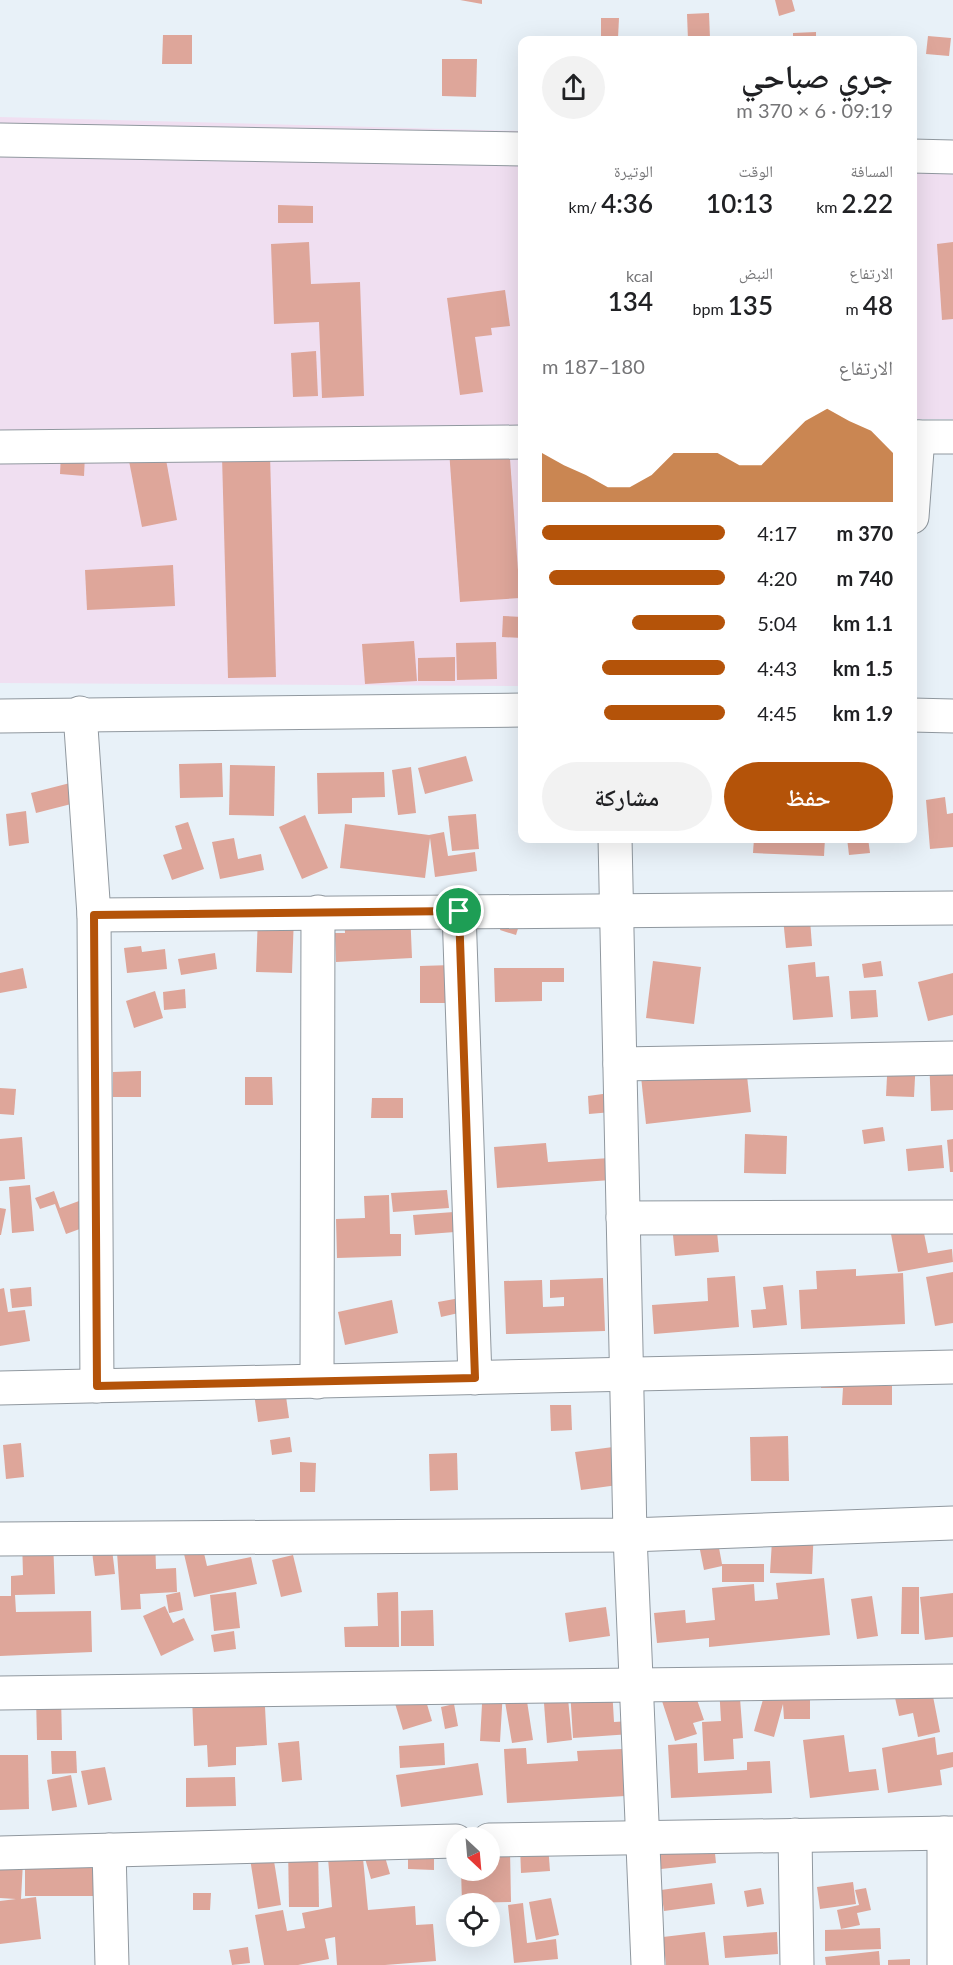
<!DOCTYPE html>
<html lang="ar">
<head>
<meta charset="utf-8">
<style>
  body { margin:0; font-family:Lato,"Noto Naskh Arabic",sans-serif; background:#f2f2f2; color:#202124; direction:rtl; height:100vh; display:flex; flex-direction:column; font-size:22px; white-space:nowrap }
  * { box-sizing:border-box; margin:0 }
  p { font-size:20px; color:#757577 }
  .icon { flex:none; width:33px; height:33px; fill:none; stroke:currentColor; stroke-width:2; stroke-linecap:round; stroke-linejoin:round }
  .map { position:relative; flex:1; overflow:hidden; direction:ltr }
  .side { position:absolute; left:518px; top:36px; width:399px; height:807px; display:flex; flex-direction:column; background:#fff; border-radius:12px; box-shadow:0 6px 24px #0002; direction:rtl }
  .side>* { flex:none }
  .needle { width:39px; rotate:154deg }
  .buttons { position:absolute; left:446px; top:1827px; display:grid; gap:12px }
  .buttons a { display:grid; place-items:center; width:54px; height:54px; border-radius:50%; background:#fff; box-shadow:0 6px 24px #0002; font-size:30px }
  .pin { position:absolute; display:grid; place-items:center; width:51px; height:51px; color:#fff; margin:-26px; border:3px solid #fff; border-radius:50%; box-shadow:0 2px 6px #0007 }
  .round { display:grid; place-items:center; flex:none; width:63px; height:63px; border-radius:32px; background:#f2f2f2 }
  .head { display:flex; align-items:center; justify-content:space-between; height:102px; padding:0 24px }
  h1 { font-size:33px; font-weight:600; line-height:45px }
  .figures { display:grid; grid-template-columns:repeat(3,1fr); gap:9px; height:102px; padding:6px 24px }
  .figures div { display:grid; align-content:center }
  .figures b { font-size:26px; font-weight:600 }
  .figures small { font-size:16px; font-weight:400 }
  .figures p { font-size:16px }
  .chart { height:168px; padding:12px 24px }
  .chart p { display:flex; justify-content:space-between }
  .chart svg { width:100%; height:108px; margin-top:6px; fill:#b45309; opacity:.7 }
  .action { display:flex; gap:12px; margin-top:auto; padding:12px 24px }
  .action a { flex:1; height:69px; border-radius:36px; background:#b45309; color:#fff; font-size:24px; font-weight:600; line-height:69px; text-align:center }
  .action a+a { background:#f2f2f2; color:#202124 }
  ul { padding:0 24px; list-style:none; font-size:20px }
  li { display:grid; grid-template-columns:96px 72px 1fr; align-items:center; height:45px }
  li i { height:15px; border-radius:8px; background:#b45309 }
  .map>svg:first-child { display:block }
</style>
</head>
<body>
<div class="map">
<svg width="953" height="1965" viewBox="0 0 953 1965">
  <rect width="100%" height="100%" fill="#e8f1f8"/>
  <g fill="#f0dff1">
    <path d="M0,117L522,131V686L0,683Z"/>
    <path d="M912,142L953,143V419H912Z"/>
  </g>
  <g fill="#dea69a">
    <path d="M460,0H482V4Z"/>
    <path d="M775,0H792L795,11L779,16Z"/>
    <path d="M709,13L710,39L688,40L687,14Z"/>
    <path d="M601,18H619L618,38H601Z"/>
    <path d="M816,32V40H793V33Z"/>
    <path d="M163,35H192V64H162Z"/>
    <path d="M928,36L951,38L949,56L926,54Z"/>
    <path d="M442,59H477L476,97L442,96Z"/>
    <path d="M278,205L313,206V223H278Z"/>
    <path d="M309,242L311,284L360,282L364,396L322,398L319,322L274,324L271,244Z"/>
    <path d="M953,242V319L942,320L937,244Z"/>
    <path d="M505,290L510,326L491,328L492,335L475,337L483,392L460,395L447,298Z"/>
    <path d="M316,351L318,396L293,397L291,353Z"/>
    <path d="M509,445L520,598L460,602L449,450Z"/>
    <path d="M61,454L85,455L84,476L60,474Z"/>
    <path d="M165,454L177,520L142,527L129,461Z"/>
    <path d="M270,454L276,677L228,678L222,456Z"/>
    <path d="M173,565L175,606L87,610L85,570Z"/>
    <path d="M503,616L522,617V638L502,637Z"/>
    <path d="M414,641L417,681L365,684L362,644Z"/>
    <path d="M496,642L497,679L457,680L456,643Z"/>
    <path d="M455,657V681H418V658Z"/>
    <path d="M466,756L473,781L425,794L418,768Z"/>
    <path d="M222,763L223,797L180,798L179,764Z"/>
    <path d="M230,765L275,766L274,816L229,815Z"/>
    <path d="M411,767L416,813L398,815L392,770Z"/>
    <path d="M384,772L385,797L352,798V813L318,814L317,773Z"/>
    <path d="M74,782L79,802L36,813L31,793Z"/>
    <path d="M945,797L947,814L953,813V847L930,849L926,800Z"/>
    <path d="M26,811L29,843L9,846L6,814Z"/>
    <path d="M476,814L479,849L452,851L448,816Z"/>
    <path d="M305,815L328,868L302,879L279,827Z"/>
    <path d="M188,822L204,869L172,880L163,855L182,849L175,826Z"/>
    <path d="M345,824L429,835L444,832L448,856L475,852L477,871L435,877L430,838L425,878L340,868Z"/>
    <path d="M234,838L238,859L261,854L264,870L220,879L212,842Z"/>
    <path d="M754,838H825L824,856L753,853Z"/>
    <path d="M847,838H868L870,853L849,855Z"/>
    <path d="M809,906L812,946L786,948L782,908Z"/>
    <path d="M410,910L412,958L336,962L335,933H345L344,913Z"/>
    <path d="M258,914L294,915L292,973L256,972Z"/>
    <path d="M503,917L520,922L516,935L500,930Z"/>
    <path d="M141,946L142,952L165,949L167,969L127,973L124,948Z"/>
    <path d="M215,953L217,969L181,975L178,959Z"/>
    <path d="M653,961L701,967L694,1024L646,1018Z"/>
    <path d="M881,961L883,976L864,978L862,964Z"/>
    <path d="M815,962L816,977L829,976L833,1017L793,1020L788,965Z"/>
    <path d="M452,965V1003H420V966Z"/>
    <path d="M23,968L27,988L0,993V973Z"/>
    <path d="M494,968H564V982H542V1001L495,1002Z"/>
    <path d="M953,973V1015L928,1021L918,982Z"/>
    <path d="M185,989L186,1008L164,1010L163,992Z"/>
    <path d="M876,990L878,1017L851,1019L849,991Z"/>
    <path d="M155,991L163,1018L134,1028L126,1001Z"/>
    <path d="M953,1053V1110L931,1111L929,1054Z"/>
    <path d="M888,1057L916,1058L914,1097L886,1096Z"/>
    <path d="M745,1058L751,1112L646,1124L640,1067Z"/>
    <path d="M141,1071V1097H113V1072Z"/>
    <path d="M245,1077H272L273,1105H245Z"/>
    <path d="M0,1088L16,1089L14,1115L0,1114Z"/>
    <path d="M610,1093L612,1112L589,1114L588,1096Z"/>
    <path d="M372,1098H403V1118H371Z"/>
    <path d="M883,1127L885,1141L864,1144L862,1130Z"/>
    <path d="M745,1134L787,1136L786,1174L744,1173Z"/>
    <path d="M22,1137L25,1179L0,1181V1139Z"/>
    <path d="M953,1139V1172H950L947,1140Z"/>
    <path d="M546,1143L548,1162L610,1158L611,1180L497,1188L494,1147Z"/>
    <path d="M942,1145L944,1168L908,1171L906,1149Z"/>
    <path d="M30,1185L34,1231L12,1233L9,1187Z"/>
    <path d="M447,1190L449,1208L393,1212L391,1193Z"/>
    <path d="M54,1191L60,1208L79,1201L88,1226L66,1234L55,1204L40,1209L35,1198Z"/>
    <path d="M389,1195L390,1234H401V1256L337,1258L336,1219L365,1218L364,1196Z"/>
    <path d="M0,1208L6,1209L1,1235H0Z"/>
    <path d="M454,1212L455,1232L415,1235L413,1215Z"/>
    <path d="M716,1221L719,1252L675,1256L672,1225Z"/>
    <path d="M923,1228L928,1253L952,1249L953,1262L898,1272L891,1234Z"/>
    <path d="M856,1269V1276L903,1273L905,1324L801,1329L799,1290L817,1289L816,1271Z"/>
    <path d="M953,1272V1323L935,1326L926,1277Z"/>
    <path d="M735,1276L739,1327L654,1334L652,1305L708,1301L707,1278Z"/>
    <path d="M603,1278L605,1331L506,1334L504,1281L542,1280L543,1307L564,1306V1297L550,1298V1280Z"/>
    <path d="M783,1285L787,1325L753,1328L751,1310L766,1309L763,1287Z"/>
    <path d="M31,1287L32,1306L12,1308L10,1289Z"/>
    <path d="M4,1288L8,1312L25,1310L30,1341L0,1346V1289Z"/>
    <path d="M460,1298L463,1312L441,1317L438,1302Z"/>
    <path d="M392,1300L398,1333L345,1345L338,1312Z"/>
    <path d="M821,1365H874V1386H892V1405H842L843,1388H821Z"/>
    <path d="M284,1382L289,1418L258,1422L253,1386Z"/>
    <path d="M550,1405H571L572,1430L551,1431Z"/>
    <path d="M788,1436L789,1481H751L750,1437Z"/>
    <path d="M290,1437L292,1452L272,1455L270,1440Z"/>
    <path d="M21,1443L24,1477L6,1479L3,1445Z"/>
    <path d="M613,1447L618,1485L581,1490L575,1452Z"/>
    <path d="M457,1453L458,1490L430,1491L429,1454Z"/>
    <path d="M300,1462L316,1463L315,1492H300Z"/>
    <path d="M773,1524L814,1526L812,1574L770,1573Z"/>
    <path d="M155,1536L156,1569L176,1568L177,1592L140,1594L141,1609L121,1610L116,1538Z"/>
    <path d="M200,1536L207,1566L251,1557L257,1584L194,1597L181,1541Z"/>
    <path d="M717,1537L722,1564H764V1582H722V1566L704,1570L698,1540Z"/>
    <path d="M22,1539H53L55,1594L15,1595L16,1612L91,1611L92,1652L0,1656V1596H11V1576L23,1575Z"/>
    <path d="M112,1549L115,1574L95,1576L92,1551Z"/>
    <path d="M293,1555L302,1592L281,1597L272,1560Z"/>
    <path d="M824,1578L830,1635L709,1647V1638L657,1643L654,1613L685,1610L686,1623L715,1620L712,1588L754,1584L755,1601L778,1599L776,1583Z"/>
    <path d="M902,1587H919V1634H901Z"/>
    <path d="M180,1592L183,1610L169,1613L166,1595Z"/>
    <path d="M236,1592L240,1628L214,1631L210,1595Z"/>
    <path d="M398,1592L399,1647H345L344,1627L378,1626L377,1593Z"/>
    <path d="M953,1593V1637L925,1640L920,1597Z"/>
    <path d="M872,1596L878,1636L857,1639L851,1599Z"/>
    <path d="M165,1606L173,1623L184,1618L194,1640L161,1656L143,1616Z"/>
    <path d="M606,1607L610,1636L569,1642L565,1613Z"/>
    <path d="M433,1610L434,1646H401V1611Z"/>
    <path d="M234,1631L236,1649L214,1652L211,1635Z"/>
    <path d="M929,1676L940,1732L918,1737L913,1713L899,1716L892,1684Z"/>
    <path d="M810,1680V1719H784L783,1704L774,1737L754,1731L766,1689Z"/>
    <path d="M420,1681L432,1721L403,1730L391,1690Z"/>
    <path d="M524,1682L533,1740L512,1743L503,1690L500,1742L480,1741L483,1686Z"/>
    <path d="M739,1685L743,1738L733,1739L734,1759L704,1761L702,1722L721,1721L719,1686Z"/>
    <path d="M264,1688L267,1745L236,1747V1765L208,1767L207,1745L194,1746L192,1697Z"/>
    <path d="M567,1688L572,1740L547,1743L543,1690Z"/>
    <path d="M612,1688L614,1722L630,1721L631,1734L573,1738L570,1690Z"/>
    <path d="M694,1691L704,1720L693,1723L697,1734L675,1741L662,1701Z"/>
    <path d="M61,1696L62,1740H37L36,1697Z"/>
    <path d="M454,1704L458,1726L445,1729L441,1707Z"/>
    <path d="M844,1735L849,1772L876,1769L879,1790L810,1798L803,1740Z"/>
    <path d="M935,1737L937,1755L953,1752V1767L940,1770L942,1785L888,1793L882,1748Z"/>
    <path d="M299,1741L302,1780L282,1782L278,1743Z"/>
    <path d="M444,1743L445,1765L400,1768L399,1746Z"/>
    <path d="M697,1743L698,1773L747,1770V1762L770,1761L772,1793L671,1798L668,1745Z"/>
    <path d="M526,1748L527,1764L578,1761L577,1751L622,1749L625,1796L507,1803L504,1749Z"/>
    <path d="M51,1751H76L77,1773L52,1774Z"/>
    <path d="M0,1755H28L29,1809L0,1810Z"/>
    <path d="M478,1763L483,1795L401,1807L396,1775Z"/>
    <path d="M105,1767L112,1800L88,1805L81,1771Z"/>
    <path d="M71,1775L77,1807L52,1811L47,1780Z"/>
    <path d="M235,1777L236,1806L186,1807V1778Z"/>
    <path d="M713,1834L716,1863L661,1869L658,1840Z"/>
    <path d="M380,1840L390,1874L371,1879L362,1848L368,1910L415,1906L416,1925L433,1924L436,1961L385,1965H337L335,1937L325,1939L329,1959L298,1965H264L255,1915L283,1910L287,1931L305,1928L302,1913L332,1907L327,1846Z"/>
    <path d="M271,1842L281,1905L258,1909L248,1846Z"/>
    <path d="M408,1843L434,1844V1870L408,1869Z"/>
    <path d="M548,1844L550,1871L521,1873L520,1846Z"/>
    <path d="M288,1846H318L319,1907H289Z"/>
    <rect x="25" y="1848" width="70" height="48"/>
    <path d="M489,1850H510L511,1902L462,1903L461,1870H489Z"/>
    <path d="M0,1861L23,1862L21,1899L36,1897L41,1939L0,1944V1901L16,1899L0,1898Z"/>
    <path d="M853,1882L856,1904L820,1909L817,1887Z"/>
    <path d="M712,1883L715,1904L664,1911L661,1890Z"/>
    <path d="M761,1888L764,1904L747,1907L744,1891Z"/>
    <path d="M866,1888L871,1910L857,1913L860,1925L841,1929L837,1910L859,1905L855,1890Z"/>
    <path d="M193,1893H211L210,1910H193Z"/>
    <path d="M551,1898L559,1935L536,1940L529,1902Z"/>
    <path d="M523,1903L527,1943L556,1939L558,1959L514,1963L508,1905Z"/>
    <path d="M880,1928L881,1949L825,1951V1930Z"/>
    <path d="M705,1932L709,1965H666L663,1937Z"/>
    <path d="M777,1932L778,1954L725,1958L723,1936Z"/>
    <path d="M248,1947L250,1963L232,1965L229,1950Z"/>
    <path d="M879,1951L880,1965H826L825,1957Z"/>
    <path d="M910,1959V1965H888V1960Z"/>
  </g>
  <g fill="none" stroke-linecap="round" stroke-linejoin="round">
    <defs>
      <g id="minor">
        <path d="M0,140L522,149"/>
        <path d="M912,156L953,157"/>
        <path d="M912,437H953"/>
        <path d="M0,447L522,442"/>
        <path d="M912,517L918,437"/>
        <path d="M80,713L94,915L97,1386"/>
        <path d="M912,715L953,716"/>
        <path d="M0,716L522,710"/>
        <path d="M615,838L630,1535L648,1965"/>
        <path d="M459,911L475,1378"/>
        <path d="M94,915L953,908"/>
        <path d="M620,1064L953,1058"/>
        <path d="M623,1218L953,1217"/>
        <path d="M317,1382L318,912"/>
        <path d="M0,1388L953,1367"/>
        <path d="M0,1539L630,1535L953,1523"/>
        <path d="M0,1693L953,1681"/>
        <path d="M795,1835L797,1965"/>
        <path d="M489,1840L953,1833"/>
        <path d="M109,1850L112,1965"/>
        <path d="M0,1853L456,1841"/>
        <path d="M944,1965V1833"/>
      </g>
    </defs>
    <use href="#minor" stroke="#90989f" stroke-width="35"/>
    <use href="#minor" stroke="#fff" stroke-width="33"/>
  </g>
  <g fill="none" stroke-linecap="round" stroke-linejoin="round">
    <defs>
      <path id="route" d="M459,911L475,1378L97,1386L94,915Z"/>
    </defs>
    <use href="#route" stroke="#fff" stroke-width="12"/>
    <use href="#route" stroke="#b45309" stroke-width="8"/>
  </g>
</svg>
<div class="buttons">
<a><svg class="needle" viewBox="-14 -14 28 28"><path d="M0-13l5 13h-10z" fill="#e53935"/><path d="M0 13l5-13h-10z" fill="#757577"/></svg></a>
<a><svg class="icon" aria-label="locate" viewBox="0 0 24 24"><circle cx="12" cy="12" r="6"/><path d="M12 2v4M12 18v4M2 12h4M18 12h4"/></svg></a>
</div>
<div class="pin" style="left:459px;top:911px;background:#1e9e55"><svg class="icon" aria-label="arrive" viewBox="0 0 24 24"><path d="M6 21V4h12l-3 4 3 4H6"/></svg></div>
<section class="side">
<div class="head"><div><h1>جري صباحي</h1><p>09:19 · 6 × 370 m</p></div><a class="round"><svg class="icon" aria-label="share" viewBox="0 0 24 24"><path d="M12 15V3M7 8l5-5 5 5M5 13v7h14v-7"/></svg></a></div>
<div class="figures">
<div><p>المسافة</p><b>2.22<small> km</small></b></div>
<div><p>الوقت</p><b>10:13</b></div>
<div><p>الوتيرة</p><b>4:36<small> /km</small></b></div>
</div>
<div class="figures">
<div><p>الارتفاع</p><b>48<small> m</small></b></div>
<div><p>النبض</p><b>135<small> bpm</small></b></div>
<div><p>kcal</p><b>134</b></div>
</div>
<div class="chart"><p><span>الارتفاع</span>180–187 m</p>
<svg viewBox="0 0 160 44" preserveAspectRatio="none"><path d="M0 44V24L10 29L20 33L30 38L40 38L50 33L60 24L70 24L80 24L90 29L100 29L110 20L120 11L130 6L140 11L150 15L160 24V44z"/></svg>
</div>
<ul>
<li><b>370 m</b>4:17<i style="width:100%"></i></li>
<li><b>740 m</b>4:20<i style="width:96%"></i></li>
<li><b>1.1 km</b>5:04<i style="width:51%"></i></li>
<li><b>1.5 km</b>4:43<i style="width:67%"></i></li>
<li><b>1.9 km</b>4:45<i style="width:66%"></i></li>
</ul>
<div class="action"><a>حفظ</a><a>مشاركة</a></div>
</section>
</div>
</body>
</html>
